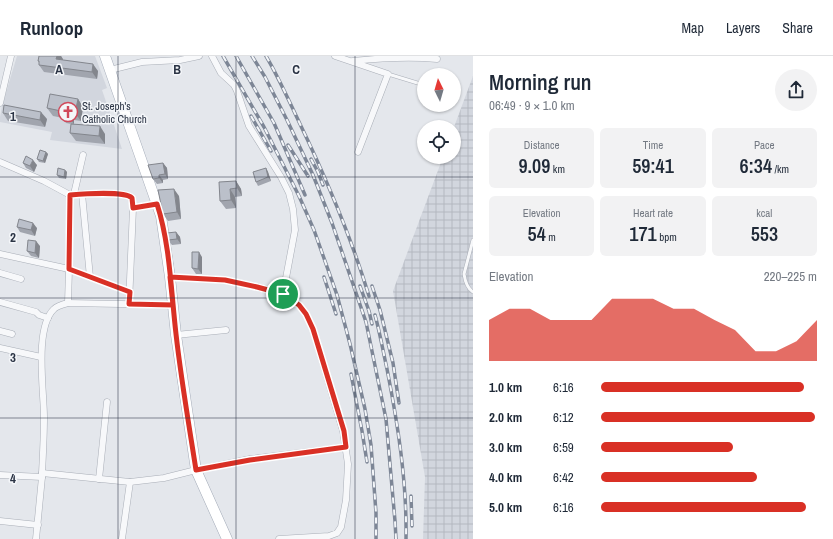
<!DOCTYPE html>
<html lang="en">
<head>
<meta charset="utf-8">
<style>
  body { margin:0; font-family:"Archivo Narrow",sans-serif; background:#f2f2f3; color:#1f2937; height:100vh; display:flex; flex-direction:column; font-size:15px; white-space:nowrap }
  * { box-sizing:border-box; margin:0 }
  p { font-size:13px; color:#747a83 }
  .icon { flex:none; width:22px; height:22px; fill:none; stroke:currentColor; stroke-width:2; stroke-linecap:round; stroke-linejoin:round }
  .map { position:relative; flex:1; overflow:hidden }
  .panel { display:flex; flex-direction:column; background:#fff; width:360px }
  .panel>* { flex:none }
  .needle { width:26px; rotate:355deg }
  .tools { position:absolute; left:417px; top:12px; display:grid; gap:8px }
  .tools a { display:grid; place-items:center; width:44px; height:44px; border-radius:50%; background:#fff; box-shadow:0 1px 3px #0004; font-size:20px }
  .pin { position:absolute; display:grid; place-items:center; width:34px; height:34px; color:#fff; margin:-17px; border:2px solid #fff; border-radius:50%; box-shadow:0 1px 4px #0007 }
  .round { display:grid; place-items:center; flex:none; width:42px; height:42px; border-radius:21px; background:#f2f2f3 }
  .head { display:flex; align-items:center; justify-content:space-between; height:68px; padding:0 16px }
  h1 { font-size:22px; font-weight:600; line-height:30px }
  .figures { display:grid; grid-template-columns:repeat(3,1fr); gap:6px; height:68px; padding:4px 16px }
  .figures div { display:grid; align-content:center; border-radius:6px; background:#f2f2f3; text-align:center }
  .figures b { font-size:20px; font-weight:600 }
  .figures small { font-size:11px; font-weight:400 }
  .figures p { font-size:11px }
  .chart { height:112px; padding:8px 16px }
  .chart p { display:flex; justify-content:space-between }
  .chart svg { width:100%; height:72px; margin-top:4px; fill:#d93025; opacity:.7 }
  ul { padding:0 16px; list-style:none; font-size:13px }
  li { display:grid; grid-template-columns:64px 48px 1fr; align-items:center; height:30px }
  li i { height:10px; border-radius:5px; background:#d93025 }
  header { display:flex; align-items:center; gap:24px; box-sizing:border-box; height:56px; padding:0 20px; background:#fff; border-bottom:1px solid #e0e1e3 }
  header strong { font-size:19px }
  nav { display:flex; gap:22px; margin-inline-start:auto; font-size:14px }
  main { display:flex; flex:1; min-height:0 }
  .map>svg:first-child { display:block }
</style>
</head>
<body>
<header>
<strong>Runloop</strong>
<nav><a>Map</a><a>Layers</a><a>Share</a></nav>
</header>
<main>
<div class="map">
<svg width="473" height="483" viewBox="0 0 473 483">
  <defs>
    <pattern id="industrial-grid" width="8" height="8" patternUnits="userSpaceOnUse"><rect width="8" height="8" fill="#d2d6de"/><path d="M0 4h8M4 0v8" fill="none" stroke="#b4b8c0"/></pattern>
  </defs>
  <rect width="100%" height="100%" fill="#e4e7ec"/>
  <path fill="#d2d6de" d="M17,0H95L107,32L102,34L113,66L122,93L50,84L52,76L0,66V61L2,50Z"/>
  <path fill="url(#industrial-grid)" d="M473,20V483H423L425,421L393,235L443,101H454V71Z"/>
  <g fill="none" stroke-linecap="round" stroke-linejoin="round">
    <defs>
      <g id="lane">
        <path d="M388,18L424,29"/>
        <path d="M473,184L464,218C465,225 467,232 473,236"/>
      </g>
      <g id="street">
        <path d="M212,0L221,17L234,29L237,35L249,70L281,121L289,137L293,153L295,174L283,238"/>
        <path d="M335,0L388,18L358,96"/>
        <path d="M353,5C381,2 408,0 437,3"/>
        <path d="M110,14L142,6L180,4L199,0"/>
        <path d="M0,47L11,0"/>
        <path d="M0,106L44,125L70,139L69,213L130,236"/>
        <path d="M74,138L83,99"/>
        <path d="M82,138L90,221"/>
        <path d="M70,139C82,138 125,135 132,142L133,152"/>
        <path d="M0,198L69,213L68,247"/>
        <path d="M0,217L21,223"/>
        <path d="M170,221L225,224L257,231L283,238L299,249L306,258L313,273L343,375L348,408L346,444L341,471L337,477L329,480L279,483"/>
        <path d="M0,246L36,256L39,259L48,262"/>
        <path d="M129,248L133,152L157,148"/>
        <path d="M0,275L12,278"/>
        <path d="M176,279L226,274"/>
        <path d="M0,292L41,301"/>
        <path d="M42,417L130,426L164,422L196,414L250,403L346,391"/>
        <path d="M0,419L42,421"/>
        <path d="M99,423L107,346"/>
        <path d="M0,465L38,469"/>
        <path d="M36,483L42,421V417C43,398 44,380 44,361C44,335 34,272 54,253C57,250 64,248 68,247L173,249"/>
        <path d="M122,483L130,426"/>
      </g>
      <path id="primary" d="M105,0L161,160L170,221L176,279L196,414L227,483"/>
    </defs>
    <use href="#lane" stroke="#a9aeb7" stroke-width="4"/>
    <use href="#street" stroke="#a9aeb7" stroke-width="7"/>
    <use href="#primary" stroke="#a3abb8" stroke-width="11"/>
    <use href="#lane" stroke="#f7f8fa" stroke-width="3"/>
    <use href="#street" stroke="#f7f8fa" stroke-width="6"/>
    <use href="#primary" stroke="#fff" stroke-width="10"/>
    <defs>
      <g id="rail">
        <path d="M223,0L264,71L299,140L314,174L337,239L350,288L365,353L371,389L376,457V483"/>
        <path d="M236,0L274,67L305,139"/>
        <path d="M252,0L265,21L287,64L313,119L332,167L366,266L386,363L395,465L396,483"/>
        <path d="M266,0C279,22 289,45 300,68C327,124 351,181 369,240"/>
        <path d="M251,60L271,95"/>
        <path d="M288,89L308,120"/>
        <path d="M311,103L318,116L323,129"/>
        <path d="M324,221L336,258"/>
        <path d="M360,230L369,255L372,268"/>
        <path d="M372,230L380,254L393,307L399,347"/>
        <path d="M375,259C380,277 383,295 387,313C398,369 407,426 406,483"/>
        <path d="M351,318L362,375L367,406"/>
        <path d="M411,440L412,470"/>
      </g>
    </defs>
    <use href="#rail" stroke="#7d8696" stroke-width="3.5"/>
    <use href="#rail" stroke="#f4f6f9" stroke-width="2" stroke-dasharray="6" stroke-linecap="butt"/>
  </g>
  <g fill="#a1a5ae">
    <path d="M39,0H61L63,4L98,15L97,23L44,16L39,9V6L38,5Z"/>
    <path d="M78,43L83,51L81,65L74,64V68L105,78V88L76,85L70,77L71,68L66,67L63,62L53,60L47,52Z"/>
    <path d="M3,57L47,63L45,71L8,65Z"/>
    <path d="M46,96L48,98L45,107L39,106L37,103Z"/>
    <path d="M23,107L37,109L34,116L26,112Z"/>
    <path d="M163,107L167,112L168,123L163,124V127L157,128L153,123Z"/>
    <path d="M266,112L268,116L271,125L258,130L256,126Z"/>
    <path d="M65,114L67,116L66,123L59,122L57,119Z"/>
    <path d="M236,125L241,133L242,140L235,141L236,152L226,153L220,145Z"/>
    <path d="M179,140L181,163L168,165L163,158Z"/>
    <path d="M17,171L37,172L35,180L20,176Z"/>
    <path d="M176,176L180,181L181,188L172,189L168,184Z"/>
    <path d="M40,190L39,202L31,200L27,195Z"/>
    <path d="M202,201V218H196L192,212Z"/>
  </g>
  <g fill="#83868d">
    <path d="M57,0H61L63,3L62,10L56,3Z"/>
    <path d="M93,8L98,15L97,23L92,16Z"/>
    <path d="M78,43L83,51L81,65L75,57Z"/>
    <path d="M41,56L47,63L45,71L40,64Z"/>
    <path d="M69,56L74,64V68L68,60Z"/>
    <path d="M100,70L105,78V88L99,80Z"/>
    <path d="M46,96L48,98L45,107L43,105Z"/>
    <path d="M33,104L37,109L34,116L30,110Z"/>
    <path d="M163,107L167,112L168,123L165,118Z"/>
    <path d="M266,112L268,116L271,125L268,121Z"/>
    <path d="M65,114L67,116L66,123L64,121Z"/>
    <path d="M159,119L163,124V127L159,122Z"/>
    <path d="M236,125L241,133L242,140L237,132Z"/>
    <path d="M174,133L179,140L181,163L177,156Z"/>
    <path d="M230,133L235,141L236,152L231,144Z"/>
    <path d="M33,167L37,172L35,180L31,174Z"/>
    <path d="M176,176L180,181L181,188L177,183Z"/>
    <path d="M36,185L40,190L39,202L35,197Z"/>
    <path d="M199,196L202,201V218L198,213Z"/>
  </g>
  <g fill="#bbc0ca" stroke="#83868d">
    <path d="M39,0H57L56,3L93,8L92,16L39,9V5H38Z"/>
    <path d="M50,38L78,43L75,57L69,56L68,60L60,59L61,55L47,52Z"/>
    <path d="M4,49L41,56L40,64L3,57Z"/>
    <path d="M71,68L100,70L99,80L70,77Z"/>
    <path d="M40,94L46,96L43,105L37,103Z"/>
    <path d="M26,100L33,104L30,110L23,107Z"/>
    <path d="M163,107L165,118L159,119V122L153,123L148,109Z"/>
    <path d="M58,112L65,114L64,121L57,119Z"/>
    <path d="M266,112L268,121L256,126L253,116Z"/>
    <path d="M236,125L237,132L230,133L231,144L220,145L219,126Z"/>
    <path d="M174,133L177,156L163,158L158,134Z"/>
    <path d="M19,163L33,167L31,174L17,171Z"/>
    <path d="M176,176L177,183L168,184L167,177Z"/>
    <path d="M28,184L36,185L35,197L27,195Z"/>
    <path d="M192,196H199L198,213L192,212Z"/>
  </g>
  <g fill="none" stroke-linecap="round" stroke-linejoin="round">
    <defs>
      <path id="route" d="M283,238L257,231L225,224L170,221L173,249L129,248L130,236L69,213L70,139C82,138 125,135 132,142L133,152L157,148C170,188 171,235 176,278C181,323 189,369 196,414L250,404L346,391L344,375L313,273L306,258L299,249L283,238"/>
    </defs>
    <use href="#route" stroke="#fff" stroke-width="8"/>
    <use href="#route" stroke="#d93025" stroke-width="5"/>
  </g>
  <path fill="none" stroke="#2b3445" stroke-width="1" stroke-opacity="0.55" d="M118,0V483M236,0V483M355,0V483M0,121H473M0,242H473M0,362H473"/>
  <defs>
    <symbol id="church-ring" viewBox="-11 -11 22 22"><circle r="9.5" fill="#f4f6f9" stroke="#d1495b" stroke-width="1.5"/><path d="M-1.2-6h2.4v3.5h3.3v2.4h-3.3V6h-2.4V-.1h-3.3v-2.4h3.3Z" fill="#d1495b"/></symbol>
  </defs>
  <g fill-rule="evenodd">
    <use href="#church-ring" x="57" y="45" width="22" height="22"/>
  </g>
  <g text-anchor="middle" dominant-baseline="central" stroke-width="3" stroke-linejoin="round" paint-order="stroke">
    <g font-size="11" fill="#2b3445" stroke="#f4f6f9" text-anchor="start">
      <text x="82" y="50">St. Joseph's<tspan x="82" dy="13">Catholic Church</tspan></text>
    </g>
  </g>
  <g font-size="13" text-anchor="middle" font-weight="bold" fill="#2b3445" stroke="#f4f6f9" stroke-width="3" stroke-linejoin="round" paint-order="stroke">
    <text x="59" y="18">A</text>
    <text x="177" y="18">B</text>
    <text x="296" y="18">C</text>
    <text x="13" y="65">1</text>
    <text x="13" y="186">2</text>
    <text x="13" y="306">3</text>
    <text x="13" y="427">4</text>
  </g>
</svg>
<div class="tools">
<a><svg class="needle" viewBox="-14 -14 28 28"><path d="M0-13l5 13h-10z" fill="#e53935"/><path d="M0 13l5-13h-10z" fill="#747a83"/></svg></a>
<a><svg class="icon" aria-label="locate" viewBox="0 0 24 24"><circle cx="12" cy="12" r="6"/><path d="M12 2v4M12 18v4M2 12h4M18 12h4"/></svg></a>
</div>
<div class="pin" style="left:283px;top:238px;background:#1e9e55"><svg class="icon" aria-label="arrive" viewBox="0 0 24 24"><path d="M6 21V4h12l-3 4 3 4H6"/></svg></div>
</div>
<section class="panel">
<div class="head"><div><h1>Morning run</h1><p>06:49 · 9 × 1.0 km</p></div><a class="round"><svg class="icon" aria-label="share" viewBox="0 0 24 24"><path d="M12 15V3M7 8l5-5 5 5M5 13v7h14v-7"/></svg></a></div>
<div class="figures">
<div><p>Distance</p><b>9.09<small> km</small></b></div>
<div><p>Time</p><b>59:41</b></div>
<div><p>Pace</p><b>6:34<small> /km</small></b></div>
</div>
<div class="figures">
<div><p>Elevation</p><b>54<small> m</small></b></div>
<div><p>Heart rate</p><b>171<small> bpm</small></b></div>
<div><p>kcal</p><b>553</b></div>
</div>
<div class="chart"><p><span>Elevation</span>220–225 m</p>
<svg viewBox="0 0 160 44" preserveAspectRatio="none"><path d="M0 44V19L10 12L20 12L30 19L40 19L50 19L60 6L70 6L80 6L90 12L100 12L110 19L120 25L130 38L140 38L150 32L160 19V44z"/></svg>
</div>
<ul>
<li><b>1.0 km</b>6:16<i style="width:94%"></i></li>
<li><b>2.0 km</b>6:12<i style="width:99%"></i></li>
<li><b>3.0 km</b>6:59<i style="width:61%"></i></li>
<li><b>4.0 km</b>6:42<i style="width:72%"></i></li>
<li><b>5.0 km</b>6:16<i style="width:95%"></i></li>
</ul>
</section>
</main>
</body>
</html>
